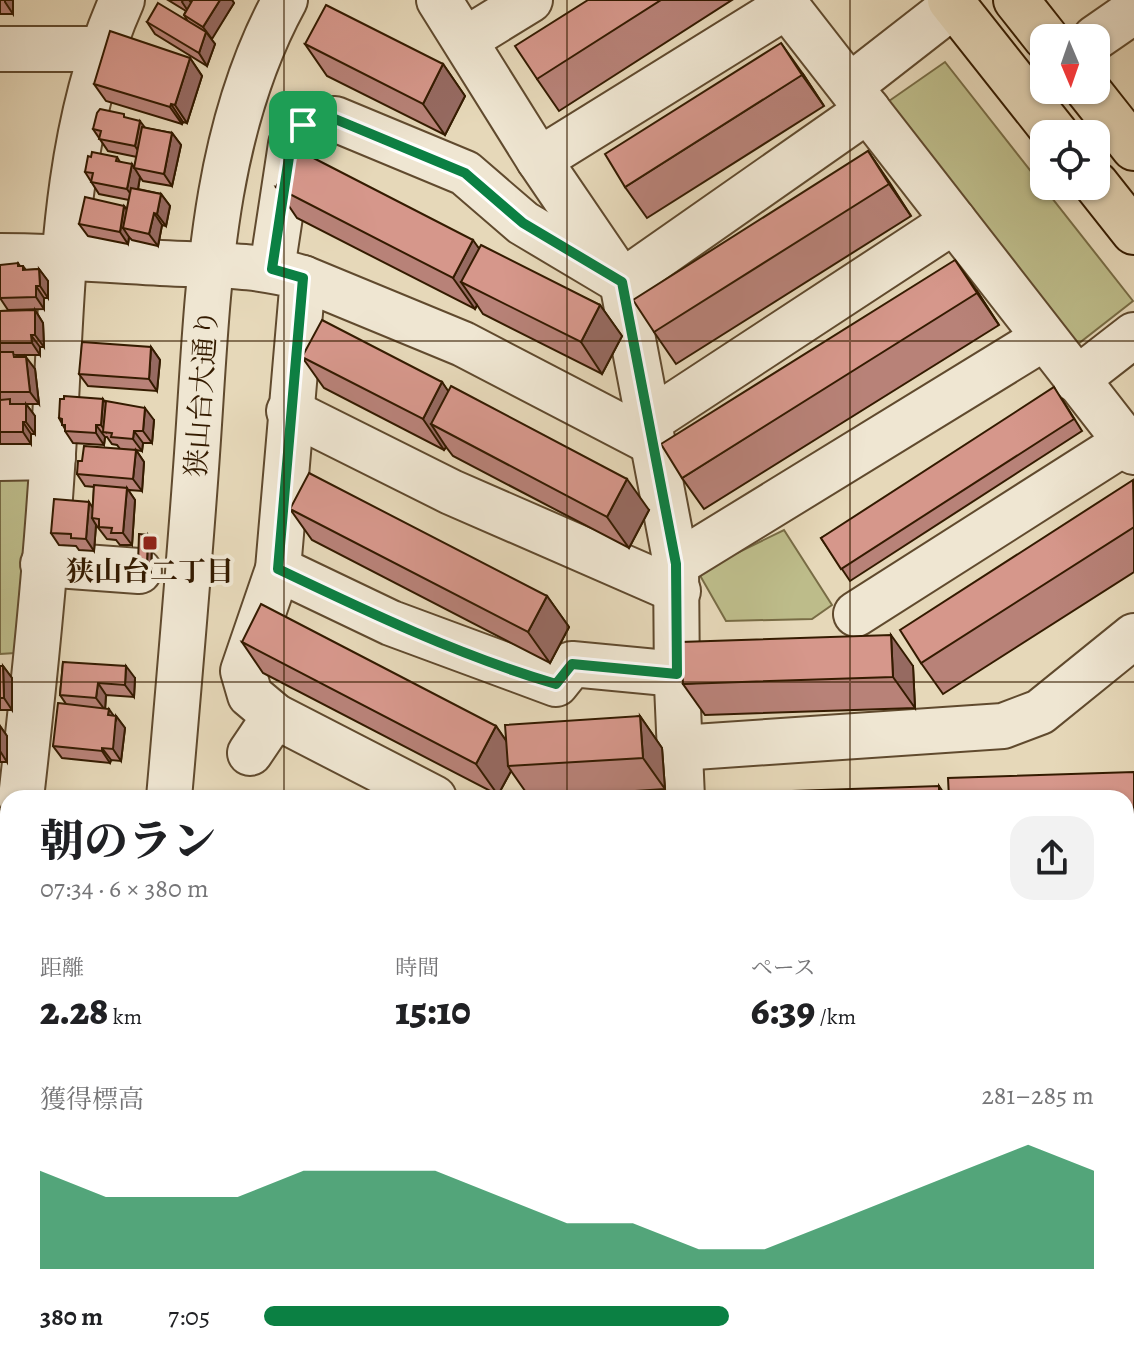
<!DOCTYPE html>
<html lang="ja">
<head>
<meta charset="utf-8">
<style>
  body { margin:0; font-family:Alegreya,"Noto Serif JP",serif; background:#f2f2f2; color:#202124; height:100vh; display:flex; flex-direction:column; font-size:30px; white-space:nowrap }
  * { box-sizing:border-box; margin:0 }
  p { font-size:26px; color:#757577 }
  .icon { flex:none; width:44px; height:44px; fill:none; stroke:currentColor; stroke-width:2; stroke-linecap:round; stroke-linejoin:round }
  .map { position:relative; flex:1; overflow:hidden }
  .details { position:absolute; left:0px; top:790px; width:1134px; height:574px; display:flex; flex-direction:column; background:#fff; border-radius:24px 24px 0 0; box-shadow:0 2px 6px #0004 }
  .details>* { flex:none }
  .needle { width:52px; rotate:178deg }
  .controls { position:absolute; left:1030px; top:24px; display:grid; gap:16px }
  .controls a { display:grid; place-items:center; width:80px; height:80px; border-radius:16px; background:#fff; box-shadow:0 2px 6px #0004; font-size:40px }
  .pin { position:absolute; display:grid; place-items:center; width:68px; height:68px; color:#fff; margin:-34px; border-radius:16px; box-shadow:0 4px 12px #0006 }
  .round { display:grid; place-items:center; flex:none; width:84px; height:84px; border-radius:24px; background:#f2f2f2 }
  .overview { display:flex; align-items:center; justify-content:space-between; height:136px; padding:0 40px }
  h1 { font-size:44px; font-weight:800; line-height:60px }
  .stats { display:grid; grid-template-columns:repeat(3,1fr); gap:12px; height:136px; padding:8px 40px }
  .stats div { display:grid; align-content:center }
  .stats b { font-size:40px; font-weight:800 }
  .stats small { font-size:22px; font-weight:400 }
  .stats p { font-size:22px }
  .chart { height:224px; padding:16px 40px }
  .chart p { display:flex; justify-content:space-between }
  .chart svg { width:100%; height:144px; margin-top:8px; fill:#0b8043; opacity:.7 }
  ul { padding:0 40px; list-style:none; font-size:26px }
  li { display:grid; grid-template-columns:128px 96px 1fr; align-items:center; height:60px }
  li i { height:20px; border-radius:10px; background:#0b8043 }
  .map>svg:first-child { display:block }
</style>
</head>
<body>
<div class="map">
<svg width="1134" height="1363" viewBox="0 0 1134 1363">
  <rect width="100%" height="100%" fill="#e6d8b9"/>
  <filter id="stains"><feTurbulence type="fractalNoise" baseFrequency=".0025" numOctaves="4"/><feColorMatrix values="0 0 0 0 .2 0 0 0 0 .09 0 0 0 0 .02 0 0 0 .5 -.17"/></filter>
  <radialGradient id="worn" r=".72"><stop offset=".6" stop-color="#630" stop-opacity="0"/><stop offset="1" stop-color="#630" stop-opacity=".3"/></radialGradient>
  <g fill="#bdbc8a" stroke="#786c45" stroke-width="2">
    <path d="M945,62L1133,301L1069,351L916,162L889,101Z"/>
    <path d="M0,470L36,478L15,653L0,654Z"/>
    <path d="M784,530L832,605L812,619L726,621L698,572Z"/>
    <path d="M1134,1202V1363H1047L1048,1356H1126V1216Z"/>
  </g>
  <g fill="none" stroke-linecap="round" stroke-linejoin="round">
    <defs>
      <g id="minor">
        <path d="M439,0L539,160L622,282L676,564L677,685L682,798"/>
        <path d="M782,0L1134,452"/>
        <path d="M1095,38L1134,11"/>
        <path d="M465,40L530,0"/>
        <path d="M0,49H102"/>
        <path d="M850,86L954,5"/>
        <path d="M539,160L787,6"/>
        <path d="M0,256C54,256 107,260 161,263C213,266 252,263 303,278L278,569L243,671L250,695L275,716L434,798"/>
        <path d="M272,269L291,144L303,125L312,119H335L465,173L523,223L622,282L868,110"/>
        <path d="M303,278L463,344L653,443"/>
        <path d="M1076,380L1134,335"/>
        <path d="M289,411L451,492L678,591"/>
        <path d="M649,421L954,221"/>
        <path d="M0,458L53,457"/>
        <path d="M43,564L139,571"/>
        <path d="M676,564L1044,338"/>
        <path d="M278,569L391,623L556,684L572,664L677,674"/>
        <path d="M856,614L1126,442"/>
        <path d="M680,748L1003,726L1040,712L1134,636"/>
        <path d="M250,753L275,716"/>
        <path d="M21,798C34,684 46,568 53,453C63,302 59,141 122,0"/>
        <path d="M169,798C179,683 189,569 197,454C208,300 209,139 285,0"/>
        <path d="M0,870L8,869"/>
        <path d="M1126,896L1134,895"/>
        <path d="M1126,1026L1134,1013"/>
        <path d="M0,1063L8,940"/>
        <path d="M1126,1172L1134,1158"/>
        <path d="M192,1356V1363"/>
        <path d="M126,1361L156,1356"/>
        <path d="M402,1363L413,1356"/>
        <path d="M697,1363L707,1356"/>
        <path d="M862,1363L872,1356"/>
        <path d="M1018,1363L1022,1356"/>
      </g>
      <g id="major">
        <path d="M950,0L1056,134"/>
        <path d="M1016,0L1046,38"/>
        <path d="M1088,90L1134,148"/>
        <path d="M1096,184L1134,232"/>
      </g>
    </defs>
    <use href="#minor" stroke="#604a2e" stroke-width="48"/>
    <use href="#major" stroke="#341b00" stroke-width="48"/>
    <use href="#minor" stroke="#efe6d2" stroke-width="44"/>
    <use href="#major" stroke="#e6d8b9" stroke-width="44"/>
  </g>
  <g fill="#b88278" stroke="#341b00" stroke-width="2">
    <rect x="0" y="0" width="13" height="14"/>
    <path d="M168,0H232L234,3L211,39L215,44L207,66L155,34L147,22L187,20L184,15L186,11Z"/>
    <path d="M588,0H732L559,111L537,79Z"/>
    <path d="M305,44L443,64L465,96L445,135L327,76Z"/>
    <path d="M190,58L202,76L187,123L183,122L182,124L106,101L94,84Z"/>
    <path d="M803,74L824,106L647,218L625,187Z"/>
    <path d="M127,118L145,128L172,133L181,145L172,186L143,181L140,177L138,189L161,194L170,206L166,226L162,225L158,246L132,240L129,237L128,244L88,236L79,224L124,206L127,210L129,200L99,194L85,172L117,157L120,162L134,168L137,157L108,151L93,129Z"/>
    <path d="M868,151L911,216L676,364L654,332Z"/>
    <path d="M276,187L479,248L600,305L622,336L602,374L483,314L477,305L475,309L297,218Z"/>
    <path d="M18,263L20,266H23L26,270L39,269L48,281V298H44V309L8,310L0,298Z"/>
    <path d="M977,291L999,325L704,509L682,478Z"/>
    <path d="M35,310L43,323L44,347H40V355H16L35,369L39,404H26L35,416V434H31V444H0V311Z"/>
    <path d="M151,347L160,360L157,391L88,386L79,374Z"/>
    <path d="M302,357L442,382L448,392L649,510L629,548L453,456L446,447L444,450L324,388Z"/>
    <path d="M1062,399L1082,431L850,581L821,538Z"/>
    <path d="M106,402L154,420L152,443H143L142,451L136,450L144,462L142,491L128,490L135,500L132,545H120L116,540L107,539L96,525L94,551L79,550L76,546L59,545L51,533L93,507L94,487L85,486L77,474L82,461L120,449L117,445L112,444L107,437H105L104,445L73,443L65,431V429L59,418Z"/>
    <path d="M1134,481V572L943,694L921,663Z"/>
    <path d="M290,509L547,596L569,627L550,663L312,540Z"/>
    <path d="M152,541L151,571L142,570L138,564Z"/>
    <path d="M242,642L496,726L506,741L640,716L662,748L665,789L530,798L511,771L498,795L263,673Z"/>
    <path d="M63,662L135,678L134,697L106,695L105,709L114,716H116L125,728L121,761L111,760L110,763L62,758L53,746L66,704L60,695Z"/>
    <path d="M0,666H3L12,678V710H0Z"/>
    <path d="M913,666L915,708L705,715L683,684Z"/>
    <path d="M0,726L7,736V762H0Z"/>
    <path d="M1134,772V842L1126,843V798Z"/>
    <path d="M8,1180V1271H2L0,1268V1224H2L0,1221V1194Z"/>
    <path d="M0,1281H8V1356H80V1363H0L5,1331L0,1325Z"/>
    <path d="M208,1356H356L345,1363H197Z"/>
    <path d="M498,1356H632L622,1363H489Z"/>
    <path d="M776,1356H821L812,1363H781Z"/>
  </g>
  <g fill="#966a61" stroke="#341b00" stroke-width="2">
    <path d="M5,0H13V14L5,2Z"/>
    <path d="M183,0H189L195,8L190,14L182,2Z"/>
    <path d="M220,0H232L234,3L212,39L203,27Z"/>
    <path d="M206,32L215,44L207,66L199,53Z"/>
    <path d="M781,43L803,74L824,106L802,75Z"/>
    <path d="M190,58L202,76L187,123L175,105Z"/>
    <path d="M443,64L465,96L445,135L423,104Z"/>
    <path d="M171,104L183,122L182,124L170,107Z"/>
    <path d="M140,121L149,133L143,158L135,146Z"/>
    <path d="M172,133L181,145L172,186L164,174Z"/>
    <path d="M868,151L890,183L911,216L889,184Z"/>
    <path d="M132,164L140,177L136,201L127,189Z"/>
    <path d="M161,194L170,206L166,226L157,214Z"/>
    <path d="M124,206L133,218L123,228L129,237L128,244L120,232Z"/>
    <path d="M154,213L162,225L158,246L149,234Z"/>
    <path d="M473,240L495,271L461,282L477,305L475,309L453,278Z"/>
    <path d="M955,260L977,291L999,325L977,293Z"/>
    <path d="M39,269L48,281V298L40,286Z"/>
    <path d="M36,286L44,298V309L36,297Z"/>
    <path d="M600,305L622,336L602,374L581,342Z"/>
    <path d="M35,310L43,323L44,347L35,335Z"/>
    <path d="M31,335L40,347V355L32,343Z"/>
    <path d="M151,347L160,360L157,391L149,379Z"/>
    <path d="M26,357L35,369L39,404L30,392Z"/>
    <path d="M442,382L464,414L431,424L446,447L444,450L423,419Z"/>
    <path d="M103,399L112,411L106,432L101,425Z"/>
    <path d="M26,404L35,416V434L26,422Z"/>
    <path d="M145,408L154,420L152,443L143,431Z"/>
    <path d="M23,422L31,434V444L23,432Z"/>
    <path d="M96,425L105,437L104,445L96,433Z"/>
    <path d="M134,431L143,443L142,451L133,439Z"/>
    <path d="M136,450L144,462L142,491L133,479Z"/>
    <path d="M627,479L649,510L629,548L607,517Z"/>
    <path d="M127,488L135,500L132,545L123,533Z"/>
    <path d="M89,502L97,514L92,518L96,525L94,551L86,539Z"/>
    <path d="M148,535L152,541L151,571L147,564Z"/>
    <path d="M547,596L569,627L550,663L528,632Z"/>
    <path d="M891,635L913,666L915,708L893,677Z"/>
    <path d="M3,666L12,678V710L4,698Z"/>
    <path d="M126,666L135,678L134,697L125,685Z"/>
    <path d="M98,683L106,695L105,710L96,698Z"/>
    <path d="M109,709L116,719V716L125,728L121,761L113,749L108,715Z"/>
    <path d="M640,716L662,748L665,789L643,758Z"/>
    <path d="M0,726L7,736V762L0,751Z"/>
    <path d="M496,726L518,758L508,766L511,771L498,795L476,764Z"/>
    <path d="M102,748L111,760L110,763L102,751Z"/>
    <path d="M939,786L947,798H939Z"/>
    <rect x="71" y="1356" width="9" height="7"/>
  </g>
  <g fill="#d6978b" stroke="#341b00" stroke-width="2">
    <path d="M190,0H220L203,27L184,15L192,1Z"/>
    <path d="M588,0H661L537,79L515,46Z"/>
    <path d="M158,3L206,32L199,53L147,22Z"/>
    <path d="M326,5L443,64L423,104L305,44Z"/>
    <path d="M110,31L190,58L175,105L171,104L170,107L94,84Z"/>
    <path d="M781,43L802,75L625,187L605,154Z"/>
    <path d="M100,109L124,114V117L140,121L135,146L99,139L101,131L93,129L97,113Z"/>
    <path d="M142,127L172,133L164,174L134,168Z"/>
    <path d="M296,149L473,240L453,278L276,187Z"/>
    <path d="M868,151L889,184L654,332L633,300Z"/>
    <path d="M92,152L117,157L116,161L132,164L127,189L91,182L93,173L85,172L88,156L91,157Z"/>
    <path d="M131,188L161,194L157,214L154,213L149,234L123,228Z"/>
    <path d="M85,197L124,206L120,232L79,224Z"/>
    <path d="M481,245L600,305L581,342L461,282Z"/>
    <path d="M955,260L977,293L682,478L661,444Z"/>
    <path d="M18,263V266H23V270L39,269L40,286H36V297L0,298V265Z"/>
    <path d="M35,310V335H31L32,343H0V311Z"/>
    <path d="M322,320L442,382L423,419L302,357Z"/>
    <path d="M82,342L151,347L149,379L79,374Z"/>
    <path d="M0,352H13L14,357H26L30,392H0Z"/>
    <path d="M451,386L627,479L607,517L431,424Z"/>
    <path d="M1054,387L1074,419L841,569L821,538Z"/>
    <path d="M64,396L103,399L101,425H96V433L65,431V425H62V419L59,418L60,399H64Z"/>
    <path d="M10,399V404H26V422H23V432H0V400Z"/>
    <path d="M106,401L145,408L143,431H134L133,439L111,437L112,433L103,432Z"/>
    <path d="M84,446L136,450L133,479L77,474L78,461H82Z"/>
    <path d="M309,473L547,596L528,632L290,509Z"/>
    <path d="M1133,480L1134,527L921,663L900,630Z"/>
    <path d="M94,485L127,488L123,533H111L112,528L99,527V519L92,518Z"/>
    <path d="M54,499L89,502L86,539L71,538V534L51,533Z"/>
    <path d="M139,534L148,535L147,564H138Z"/>
    <path d="M261,604L496,726L476,764L242,642Z"/>
    <path d="M891,635L893,677L683,684L681,642Z"/>
    <path d="M63,662L126,666L125,685L98,683L96,698L60,695Z"/>
    <path d="M0,666H3L4,698H0Z"/>
    <path d="M58,703L109,709L108,715L116,716L113,749L102,748V751L53,746Z"/>
    <path d="M640,716L643,758L508,766L505,725Z"/>
    <path d="M1134,772V810L1126,811V798H949L948,778Z"/>
    <path d="M939,786V798H730V793Z"/>
    <path d="M6,1069H8V1104H3Z"/>
    <path d="M8,1140V1166H5Z"/>
    <path d="M2,1180H8V1190L1,1189Z"/>
    <path d="M0,1189L8,1190V1213H0Z"/>
    <path d="M0,1224L8,1225V1260L0,1259Z"/>
    <rect x="0" y="1281" width="8" height="37"/>
    <path d="M5,1327H8V1356H22V1362L0,1363V1331H5Z"/>
    <rect x="24" y="1356" width="47" height="7"/>
    <path d="M208,1356H285L275,1363H197Z"/>
    <path d="M498,1356H568L558,1363H489Z"/>
  </g>
  <g fill="none" stroke-linecap="round" stroke-linejoin="round">
    <defs>
      <path id="route" d="M312,119H335L465,173L523,223L622,282L676,564L677,674L572,664L556,684C460,656 368,612 278,569L303,278L272,269L291,144L303,125Z"/>
    </defs>
    <use href="#route" stroke="#fff" stroke-width="16"/>
    <use href="#route" stroke="#0b8043" stroke-width="10"/>
  </g>
  <path fill="none" stroke="#341b00" stroke-width="2" stroke-opacity="0.55" d="M284,0V798M567,0V798M850,0V798M0,341H1134M0,682H1134M0,1022H8M1126,1022H1134M284,1356V1363M567,1356V1363M850,1356V1363"/>
  <rect fill="#8f2418" stroke="#efe6d2" stroke-width="3" x="142" y="535" width="16" height="16" rx="4"/>
  <g text-anchor="middle" dominant-baseline="central" stroke-width="8" stroke-linejoin="round" paint-order="stroke">
    <g font-size="28" fill="#341b00" stroke="#efe6d2">
      <text transform="translate(202 393) rotate(-86)">狭山台大通り</text>
    </g>
    <g font-size="28" font-weight="bold" fill="#341b00" stroke="#efe6d2">
      <text x="150" y="572">狭山台二丁目</text>
    </g>
  </g>
  <rect width="100%" height="100%" filter="url(#stains)"/>
  <rect width="100%" height="100%" fill="url(#worn)"/>
</svg>
<div class="controls">
<a><svg class="needle" viewBox="-14 -14 28 28"><path d="M0-13l5 13h-10z" fill="#e53935"/><path d="M0 13l5-13h-10z" fill="#757577"/></svg></a>
<a><svg class="icon" aria-label="locate" viewBox="0 0 24 24"><circle cx="12" cy="12" r="6"/><path d="M12 2v4M12 18v4M2 12h4M18 12h4"/></svg></a>
</div>
<div class="pin" style="left:303px;top:125px;background:#1e9e55"><svg class="icon" aria-label="arrive" viewBox="0 0 24 24"><path d="M6 21V4h12l-3 4 3 4H6"/></svg></div>
<section class="details">
<div class="overview"><div><h1>朝のラン</h1><p>07:34 · 6 × 380 m</p></div><a class="round"><svg class="icon" aria-label="share" viewBox="0 0 24 24"><path d="M12 15V3M7 8l5-5 5 5M5 13v7h14v-7"/></svg></a></div>
<div class="stats">
<div><p>距離</p><b>2.28<small> km</small></b></div>
<div><p>時間</p><b>15:10</b></div>
<div><p>ペース</p><b>6:39<small> /km</small></b></div>
</div>
<div class="chart"><p><span>獲得標高</span>281–285 m</p>
<svg viewBox="0 0 160 44" preserveAspectRatio="none"><path d="M0 44V14L10 22L20 22L30 22L40 14L50 14L60 14L70 22L80 30L90 30L100 38L110 38L120 30L130 22L140 14L150 6L160 14V44z"/></svg>
</div>
<ul>
<li><b>380 m</b>7:05<i style="width:56%"></i></li>
</ul>
</section>
</div>
</body>
</html>
